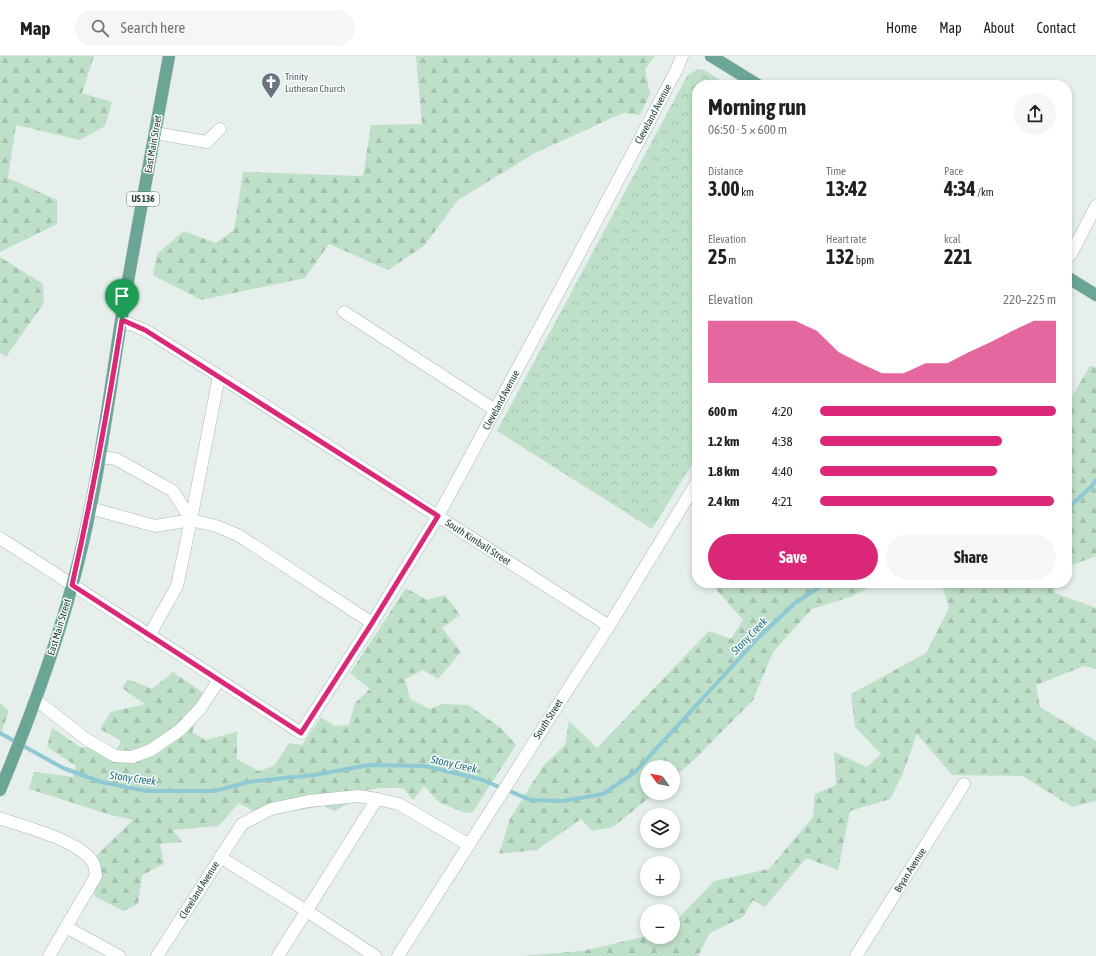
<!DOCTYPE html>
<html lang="en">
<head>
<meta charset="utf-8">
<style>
  body { margin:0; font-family:"Asap Condensed",sans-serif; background:#f6f6f6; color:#202124; height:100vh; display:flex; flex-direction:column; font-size:15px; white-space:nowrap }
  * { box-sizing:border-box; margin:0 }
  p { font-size:13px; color:#757577 }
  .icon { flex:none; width:22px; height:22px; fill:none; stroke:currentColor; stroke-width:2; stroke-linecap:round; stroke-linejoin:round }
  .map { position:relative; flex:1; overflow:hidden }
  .panel { position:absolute; left:692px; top:24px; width:380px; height:508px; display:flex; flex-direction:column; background:#fff; border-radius:16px; box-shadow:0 2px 6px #0003 }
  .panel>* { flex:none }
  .needle { width:26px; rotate:303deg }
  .tools { position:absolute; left:640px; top:704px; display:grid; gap:8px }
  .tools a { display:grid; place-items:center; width:40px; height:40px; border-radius:50%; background:#fff; box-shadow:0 2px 6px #0003; font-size:20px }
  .pin { position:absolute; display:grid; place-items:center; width:34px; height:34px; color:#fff; margin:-41px -17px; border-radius:50% 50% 50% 0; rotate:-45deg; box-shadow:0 0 4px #0007 }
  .pin .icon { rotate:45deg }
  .round { display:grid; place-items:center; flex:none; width:42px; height:42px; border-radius:21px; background:#f6f6f6 }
  .headline { display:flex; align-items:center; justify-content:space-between; height:68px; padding:0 16px }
  h1 { font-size:22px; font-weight:700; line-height:30px }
  .metrics { display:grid; grid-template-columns:repeat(3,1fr); gap:6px; height:68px; padding:4px 16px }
  .metrics div { display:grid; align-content:center }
  .metrics b { font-size:20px; font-weight:700 }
  .metrics small { font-size:11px; font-weight:400 }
  .metrics p { font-size:11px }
  .chart { height:112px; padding:8px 16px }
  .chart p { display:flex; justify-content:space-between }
  .chart svg { width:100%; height:72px; margin-top:4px; fill:#db2777; opacity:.7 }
  .action { display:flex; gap:8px; margin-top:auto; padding:8px 16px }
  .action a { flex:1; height:46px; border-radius:24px; background:#db2777; color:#fff; font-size:16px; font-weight:700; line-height:46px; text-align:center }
  .action a+a { background:#f6f6f6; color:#202124 }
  ul { padding:0 16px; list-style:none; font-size:13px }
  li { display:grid; grid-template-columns:64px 48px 1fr; align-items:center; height:30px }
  li i { height:10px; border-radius:5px; background:#db2777 }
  header { display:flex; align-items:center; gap:24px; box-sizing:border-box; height:56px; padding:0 20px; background:#fff; border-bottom:1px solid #e0e0e0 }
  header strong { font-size:19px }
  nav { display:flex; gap:22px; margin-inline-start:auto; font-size:14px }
  .search { width:280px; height:36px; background:#f6f6f6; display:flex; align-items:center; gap:10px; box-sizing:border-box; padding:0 14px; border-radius:22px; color:#757577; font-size:15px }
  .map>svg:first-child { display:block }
</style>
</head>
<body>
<header>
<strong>Map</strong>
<div class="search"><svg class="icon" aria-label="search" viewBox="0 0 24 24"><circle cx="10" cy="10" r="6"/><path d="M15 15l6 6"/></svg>Search here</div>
<nav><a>Home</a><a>Map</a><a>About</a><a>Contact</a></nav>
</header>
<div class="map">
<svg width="1096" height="900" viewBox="0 0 1096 900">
  <defs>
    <pattern id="forest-firs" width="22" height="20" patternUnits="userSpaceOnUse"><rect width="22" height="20" fill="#bfe0c8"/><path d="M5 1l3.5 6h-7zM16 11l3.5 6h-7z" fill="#a4c1ad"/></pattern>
    <pattern id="park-crowns" width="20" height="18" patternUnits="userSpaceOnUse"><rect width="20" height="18" fill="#bfe0c8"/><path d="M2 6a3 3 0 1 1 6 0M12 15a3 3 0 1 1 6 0" fill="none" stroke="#a4c1ad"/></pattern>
  </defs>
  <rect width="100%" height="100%" fill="#e6efeb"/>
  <g fill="url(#forest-firs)">
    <path d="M0,0H94L82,37L112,46L105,70L80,84L16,69L8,122L57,144V168L0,196Z"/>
    <path d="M416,0H655L645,13L650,38L640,59L623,57L535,97L458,144L424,190L388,214L329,188L305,222L201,244L153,219L157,198L184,175L216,187L234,174L243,116L363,120L371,69L422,68Z"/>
    <path d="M0,201L43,228L44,247L6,301L0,297Z"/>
    <path d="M1090,310L1096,311V500L1067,511V349Z"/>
    <path d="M741,527H878L850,541L812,553L773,596L753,644L694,704L673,722V711H647V737H655L613,771L592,775L581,763L537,794L499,798L510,763L543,710L565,689L569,665L597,692L709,575L731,583L743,564L714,531L741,529Z"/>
    <path d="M941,527H1053L1055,537L1096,552V613L1084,610L1036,629L1040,651L1096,685V745L1072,751L1023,720L952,719L917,678L903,717L890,743L850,755L838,814L806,802L765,851L753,844L743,861L710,877L698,900H522L582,895L647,880V881H673V868L714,825L769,813L813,761L815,738L836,729L834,696L867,711L881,698L855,671L851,638L926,597L949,552Z"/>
    <path d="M406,532L427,544L445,539L460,559L442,572L461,596L438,623L423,614L405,623L410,643L430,653L442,648L468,649L501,672L516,689L473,756L466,757L440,747L424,730L413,744L403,732H381L347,737V748L335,755L323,750L275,758L255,756L239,747L218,770L173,774L182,786L160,788L164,808L142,819L138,848L123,855L94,840L96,800L133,764L111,759L29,733L34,716L73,721L76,710L47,691L52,672L80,691L117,693L121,685L100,673L111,656L145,648L122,632L128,623L152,633L173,616L202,636L206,645L192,676L205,684L237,676V703L258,715L274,710L289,687L302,689L321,661L334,670L349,669L355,647L370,633L350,617Z"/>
    <path d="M0,647L9,655L0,679Z"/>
  </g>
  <path fill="url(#park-crowns)" d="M698,13L704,14L728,29H697V400L652,473L497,375L687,20Z"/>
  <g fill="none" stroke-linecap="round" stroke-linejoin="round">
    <g stroke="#8ec9d4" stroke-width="4">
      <path d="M1067,453L1091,431L1096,424"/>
      <path d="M0,677L63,712L101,726L147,735H215L248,726L314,719L369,709L424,710L480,723L531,744L563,745L603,738L635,716L759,581L795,547L821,530L829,527"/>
    </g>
    <defs>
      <g id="minor">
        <path d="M155,77L207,86L220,73"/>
        <path d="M1067,202L1071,198L1096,150"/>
        <path d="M344,256L495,354"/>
        <path d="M122,265L145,274L219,320L609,570"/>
        <path d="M219,320L191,464L216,470L238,479L372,567"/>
        <path d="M100,401L116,403L173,435L191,464L177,530L149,580"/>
        <path d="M90,452L155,470L191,464"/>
        <path d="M0,482L301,677L372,567L438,460L554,245L677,13L682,0"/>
        <path d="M35,645L40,647L86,683L115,700L132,701L151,694L180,674L200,653L219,624"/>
        <path d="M0,762C24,771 78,784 92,805C95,808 95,815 96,820L49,900"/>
        <path d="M220,801L307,855L375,900"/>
        <path d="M66,871L119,900"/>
        <path d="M157,900L242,768L271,753L309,745L358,740L377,743L399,748L469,789"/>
        <path d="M278,900L377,743"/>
        <path d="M398,900L561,644L609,570L697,426"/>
        <path d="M856,900L964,728"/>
      </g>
      <g id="major">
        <path d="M711,0L758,29"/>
        <path d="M1067,221L1096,239"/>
        <path d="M0,734C28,667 53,600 72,530C96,443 107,354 121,265C136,177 153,88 169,0"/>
      </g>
    </defs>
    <use href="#minor" stroke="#a8b8b2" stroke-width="13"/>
    <use href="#major" stroke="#c2cac8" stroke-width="13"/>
    <use href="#minor" stroke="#fff" stroke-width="12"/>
    <use href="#major" stroke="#6aa596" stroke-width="12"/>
  </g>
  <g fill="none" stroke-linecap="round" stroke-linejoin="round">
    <defs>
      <path id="route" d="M122,264L145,274L438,460L372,567L301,677L72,529C92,441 108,353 122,264Z"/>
    </defs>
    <use href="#route" stroke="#fff" stroke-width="8"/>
    <use href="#route" stroke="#db2777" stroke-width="5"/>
  </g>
  <defs>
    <symbol id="church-pin" viewBox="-11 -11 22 30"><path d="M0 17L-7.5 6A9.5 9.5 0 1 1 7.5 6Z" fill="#6b7280" stroke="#f7fbf9"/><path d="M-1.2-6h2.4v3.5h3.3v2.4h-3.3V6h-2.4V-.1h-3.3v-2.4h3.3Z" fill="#fff"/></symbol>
  </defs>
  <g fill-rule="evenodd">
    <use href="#church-pin" x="260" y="15" width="22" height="30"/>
  </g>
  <g text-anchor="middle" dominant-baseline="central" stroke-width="3" stroke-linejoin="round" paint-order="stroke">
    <rect fill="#f7fbf9" stroke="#637a73" stroke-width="1" x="127" y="136" width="32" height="14" rx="3"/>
    <g font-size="9" font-weight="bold" fill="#24423a">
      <text x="143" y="143">US 136</text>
    </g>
    <g font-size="10" fill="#5b616d" stroke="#f7fbf9" text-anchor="start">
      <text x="285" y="20">Trinity<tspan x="285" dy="12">Lutheran Church</tspan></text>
    </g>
    <g font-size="10" fill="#24423a" stroke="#f7fbf9">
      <text transform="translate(653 58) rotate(-62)">Cleveland Avenue</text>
      <text transform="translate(153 88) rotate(-80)">East Main Street</text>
      <text transform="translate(501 344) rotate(-62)">Cleveland Avenue</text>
      <text transform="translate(478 486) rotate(33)">South Kimball Street</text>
      <text transform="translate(59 571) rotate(-73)">East Main Street</text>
      <text transform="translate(548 663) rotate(-57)">South Street</text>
      <text transform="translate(910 814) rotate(-58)">Bryan Avenue</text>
      <text transform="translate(199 834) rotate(-58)">Cleveland Avenue</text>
    </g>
    <g font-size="11" font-style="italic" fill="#1c6f80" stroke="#f7fbf9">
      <text transform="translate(749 580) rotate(-46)">Stony Creek</text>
      <text transform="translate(454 708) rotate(13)">Stony Creek</text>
      <text transform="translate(133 722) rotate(8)">Stony Creek</text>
    </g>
  </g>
</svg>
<div class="tools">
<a><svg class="needle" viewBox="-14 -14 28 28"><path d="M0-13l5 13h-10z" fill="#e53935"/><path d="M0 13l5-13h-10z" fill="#757577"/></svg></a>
<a><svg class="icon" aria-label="layers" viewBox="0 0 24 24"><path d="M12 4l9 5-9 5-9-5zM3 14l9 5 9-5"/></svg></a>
<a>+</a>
<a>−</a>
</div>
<div class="pin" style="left:122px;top:264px;background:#1e9e55"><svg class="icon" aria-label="arrive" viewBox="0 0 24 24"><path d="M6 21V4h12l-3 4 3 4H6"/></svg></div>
<section class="panel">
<div class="headline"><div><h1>Morning run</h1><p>06:50 · 5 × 600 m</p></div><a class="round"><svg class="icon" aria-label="share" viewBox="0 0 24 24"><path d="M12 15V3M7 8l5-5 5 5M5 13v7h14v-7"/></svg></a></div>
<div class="metrics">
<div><p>Distance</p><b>3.00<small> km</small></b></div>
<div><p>Time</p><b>13:42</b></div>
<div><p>Pace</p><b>4:34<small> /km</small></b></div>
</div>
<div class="metrics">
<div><p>Elevation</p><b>25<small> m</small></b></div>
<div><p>Heart rate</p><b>132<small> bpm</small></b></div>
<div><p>kcal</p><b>221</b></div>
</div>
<div class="chart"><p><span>Elevation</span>220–225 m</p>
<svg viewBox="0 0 160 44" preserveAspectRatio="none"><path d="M0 44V6L10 6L20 6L30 6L40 6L50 12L60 25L70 32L80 38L90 38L100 32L110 32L120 25L130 19L140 12L150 6L160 6V44z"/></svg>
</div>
<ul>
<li><b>600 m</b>4:20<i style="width:100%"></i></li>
<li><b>1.2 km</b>4:38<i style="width:77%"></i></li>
<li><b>1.8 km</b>4:40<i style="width:75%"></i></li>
<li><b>2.4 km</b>4:21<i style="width:99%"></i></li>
</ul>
<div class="action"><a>Save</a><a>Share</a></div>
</section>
</div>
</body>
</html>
